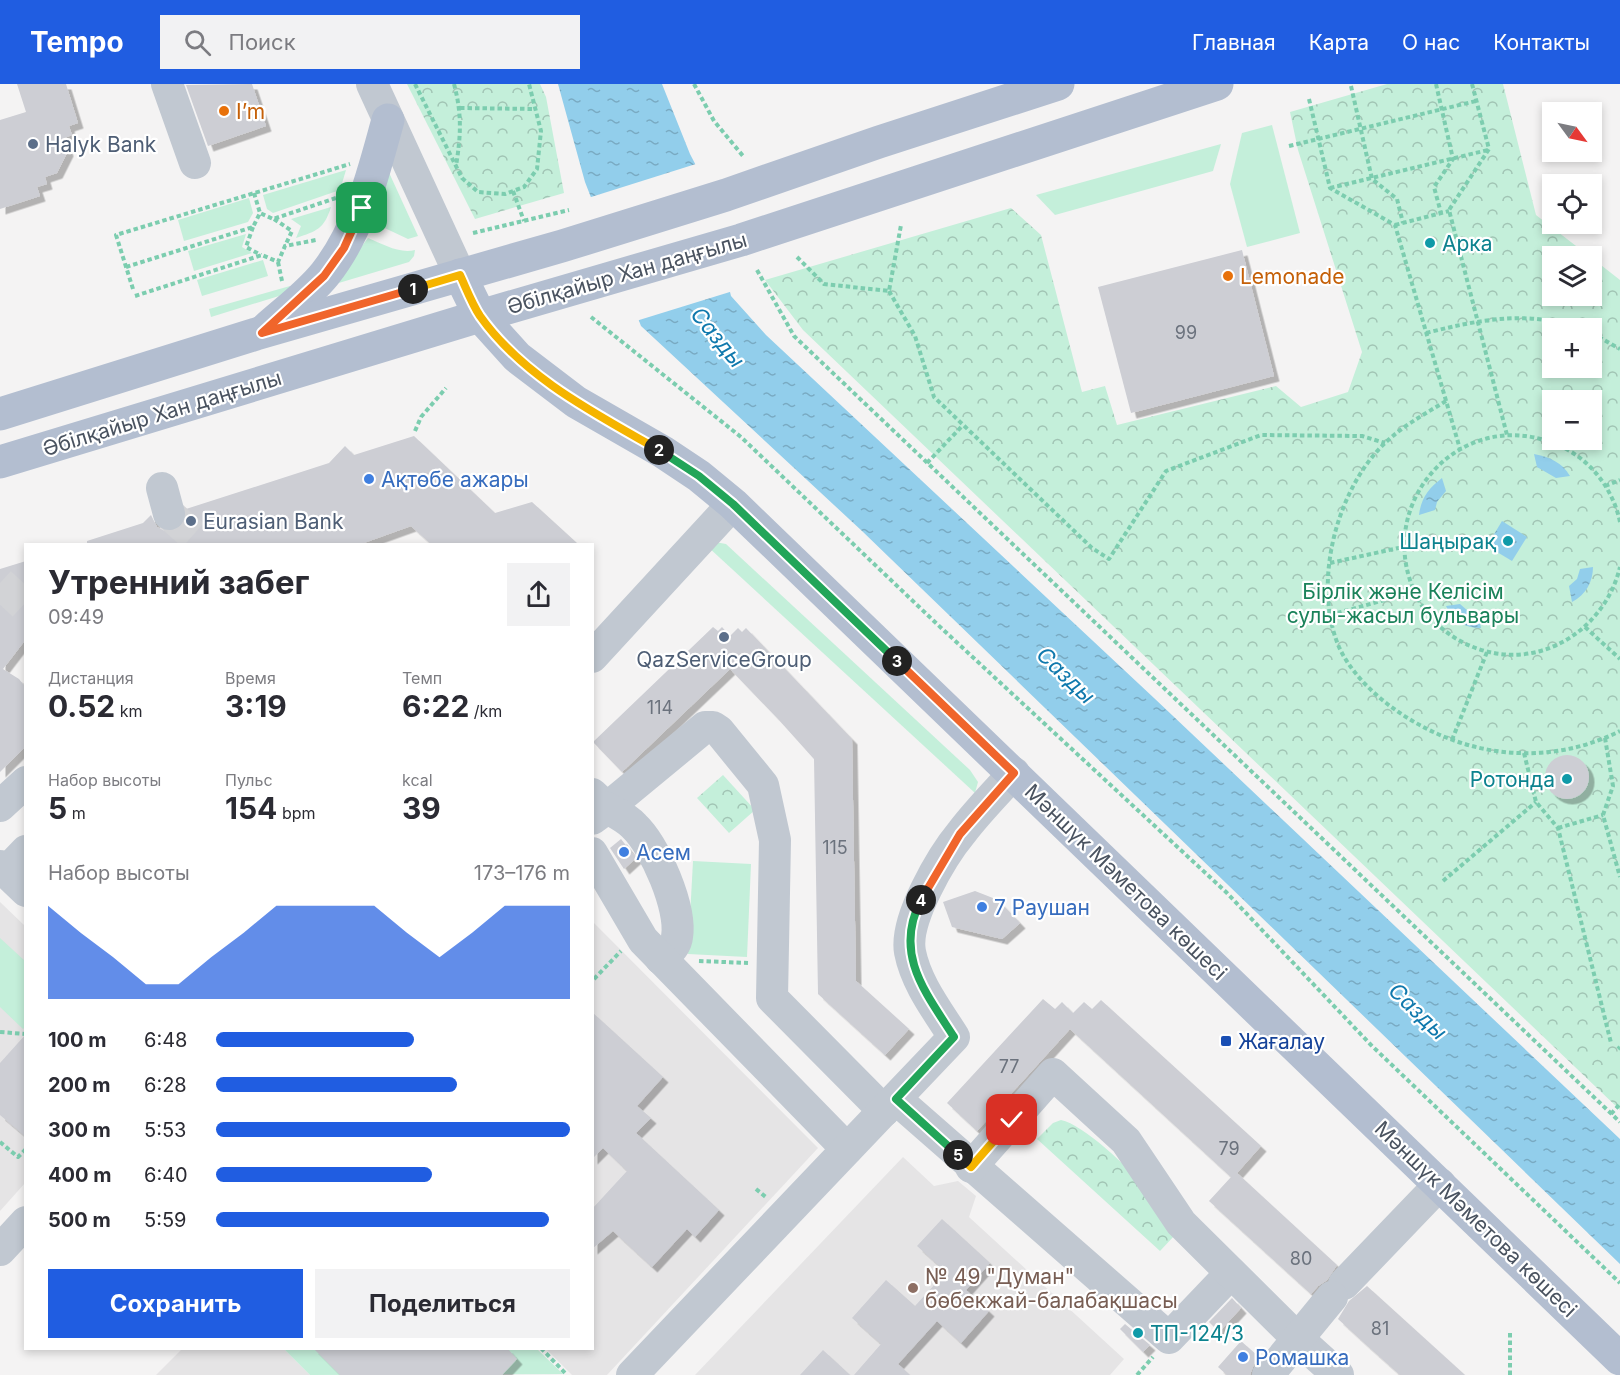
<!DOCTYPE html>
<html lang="ru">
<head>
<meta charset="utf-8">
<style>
  body { margin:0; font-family:Inter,sans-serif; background:#f2f2f3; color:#2b2b33; height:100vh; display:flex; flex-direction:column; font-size:22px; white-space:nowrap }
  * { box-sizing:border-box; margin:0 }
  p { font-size:20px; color:#7c7c81 }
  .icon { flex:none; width:33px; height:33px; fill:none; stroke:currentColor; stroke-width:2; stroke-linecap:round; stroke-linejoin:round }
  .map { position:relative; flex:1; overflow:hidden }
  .panel { position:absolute; left:24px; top:459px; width:570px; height:807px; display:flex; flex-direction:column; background:#fff; border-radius:0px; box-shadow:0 3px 9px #0003 }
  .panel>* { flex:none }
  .needle { width:39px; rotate:123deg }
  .controls { position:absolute; left:1542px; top:18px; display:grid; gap:12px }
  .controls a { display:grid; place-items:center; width:60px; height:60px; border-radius:0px; background:#fff; box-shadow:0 3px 9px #0003; font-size:30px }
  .pin { position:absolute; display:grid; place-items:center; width:51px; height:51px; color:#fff; margin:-26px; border-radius:12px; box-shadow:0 3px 9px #0006 }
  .km { position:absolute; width:30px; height:30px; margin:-15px; border-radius:50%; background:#222; color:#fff; font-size:16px; line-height:30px; text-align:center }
  .round { display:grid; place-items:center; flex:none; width:63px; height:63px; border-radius:0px; background:#f2f2f3 }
  .headline { display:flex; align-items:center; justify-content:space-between; height:102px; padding:0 24px }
  h1 { font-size:33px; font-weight:700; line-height:45px }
  .figures { display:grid; grid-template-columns:repeat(3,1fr); gap:9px; height:102px; padding:6px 24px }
  .figures div { display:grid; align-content:center }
  .figures b { font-size:30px; font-weight:700 }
  .figures small { font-size:16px; font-weight:400 }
  .figures p { font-size:16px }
  .chart { height:168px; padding:12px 24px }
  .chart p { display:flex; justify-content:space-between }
  .chart svg { width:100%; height:108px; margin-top:6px; fill:#205de1; opacity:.7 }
  .action { display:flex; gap:12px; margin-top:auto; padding:12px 24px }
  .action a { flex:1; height:69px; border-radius:0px; background:#205de1; color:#fff; font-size:24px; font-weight:700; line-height:69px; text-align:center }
  .action a+a { background:#f2f2f3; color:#2b2b33 }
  ul { padding:0 24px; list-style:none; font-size:20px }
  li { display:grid; grid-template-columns:96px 72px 1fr; align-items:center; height:45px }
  li i { height:15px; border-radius:8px; background:#205de1 }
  header { display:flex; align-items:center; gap:36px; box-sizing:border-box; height:84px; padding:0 30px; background:#205de1; color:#fff }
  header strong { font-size:28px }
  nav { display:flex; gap:33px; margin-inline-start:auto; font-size:21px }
  .search { width:420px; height:54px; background:#f2f2f3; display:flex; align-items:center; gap:15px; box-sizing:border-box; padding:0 21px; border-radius:0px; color:#7c7c81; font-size:22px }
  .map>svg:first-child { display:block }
</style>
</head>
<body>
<header>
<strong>Tempo</strong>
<div class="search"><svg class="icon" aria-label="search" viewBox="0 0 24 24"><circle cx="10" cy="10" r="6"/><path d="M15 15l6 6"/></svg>Поиск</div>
<nav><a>Главная</a><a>Карта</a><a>О нас</a><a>Контакты</a></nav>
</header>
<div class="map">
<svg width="1620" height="1291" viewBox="0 0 1620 1291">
  <defs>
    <pattern id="park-crowns" width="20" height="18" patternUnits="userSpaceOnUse" patternTransform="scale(1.5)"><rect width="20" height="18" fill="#c4efda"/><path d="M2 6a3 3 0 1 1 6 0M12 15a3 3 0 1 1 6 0" fill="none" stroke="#a1c4b4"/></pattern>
    <pattern id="water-ripples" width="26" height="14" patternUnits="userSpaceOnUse" patternTransform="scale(1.5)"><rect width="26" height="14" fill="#92ceeb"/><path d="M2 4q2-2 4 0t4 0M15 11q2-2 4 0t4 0" fill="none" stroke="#79aac2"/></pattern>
    <filter id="shadow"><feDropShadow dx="5.5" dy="5.5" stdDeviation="0" flood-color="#0004"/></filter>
  </defs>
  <rect width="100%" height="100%" fill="#f4f3f3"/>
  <g fill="#e5e4e5">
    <path d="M0,818L26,843L25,1099L0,1127Z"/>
    <path d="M593,838L818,1064L607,1291H572L546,1265L592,1264Z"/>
    <path d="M903,1073L934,1102L958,1097L976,1112L969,1133L1124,1275L1110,1291H695Z"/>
    <path d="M183,1264L284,1265L310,1291H156Z"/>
  </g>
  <g fill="#c4efda">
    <path d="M1272,41L1300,149L1247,163L1230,100L1242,49Z"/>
    <path d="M1221,60L1213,87L1055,131L1036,111Z"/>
    <path d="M386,82L418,152L408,155L374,139L385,105Z"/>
    <path d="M346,86L340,106L273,129L267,125L263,111Z"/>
    <path d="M249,114L253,129L248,138L184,157L178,136Z"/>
    <path d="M331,123C324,145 317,147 296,154L301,142L291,135Z"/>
    <path d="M246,150L242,163L252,169L194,187L188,167Z"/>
    <path d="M368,154C383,160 399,170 415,166L414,172L409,178L332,201Z"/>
    <path d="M263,176L268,192L202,212L197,196Z"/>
    <path d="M290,202L292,208L211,233L209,225Z"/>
    <path d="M715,458L726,460L970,686L978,698L975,709L707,462Z"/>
    <path d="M693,777L751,780L747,873L688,870Z"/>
    <path d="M0,854L25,877L26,942L23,945L0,923Z"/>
    <path d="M284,1265H537L563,1290L310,1291Z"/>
  </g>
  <g fill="url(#park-crowns)" fill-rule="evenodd">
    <path d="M407,0H540L546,13L564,109L475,135Z"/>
    <path d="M1387,0H1503L1536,131L1589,172H1552V212H1592V174L1620,196V1026L803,246L765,196L1011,124L1041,151L1082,308L1105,302L1117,341L1276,302L1301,323L1348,308L1362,268L1298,66L1290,28ZM1552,244H1592V284H1552ZM1552,316H1592V356H1552Z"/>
    <path d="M723,691L755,726L729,749L697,714Z"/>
    <path d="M1061,1036C1083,1040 1130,1085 1145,1103C1157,1116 1166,1135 1175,1151L1160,1167L1037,1055L1053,1039Z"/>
  </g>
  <g fill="url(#water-ripples)">
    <path d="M558,0H662L690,70L703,95L731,212L766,251L1154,614L1620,1055V1180L862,447L641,242L585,98Z"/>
    <path d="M1534,370C1549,373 1562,378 1570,392L1556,394L1537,383Z"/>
    <path d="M1442,394L1446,407L1437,418L1435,426L1419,431C1421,414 1429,404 1442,394Z"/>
    <path d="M1502,437L1527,453L1512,477L1487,462Z"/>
    <path d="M1593,483C1593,497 1586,511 1572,518L1569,502L1577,495L1580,485Z"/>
    <path d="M1460,520L1468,527L1478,529L1481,544C1465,544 1452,537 1446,522Z"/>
  </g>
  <path fill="#f4f3f3" d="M699,79L706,94L733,207L636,237L588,114Z"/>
  <g fill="#cdced4" filter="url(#shadow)">
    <path d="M17,0H66L78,39L69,42L72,51L64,54L68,67L57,89L45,93L47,100L37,103L40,112L0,125V36L26,28Z"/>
    <path d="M252,0L266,42L208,62L186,1Z"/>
    <path d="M1242,166L1274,292L1131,329L1098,203Z"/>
    <path d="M414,352L495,429L532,418L578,460H431L411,442L361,460H87V457L143,439L151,431L157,443L165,447H174L182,442L186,435V425L329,379L345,362L354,371Z"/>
    <path d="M26,477V555L3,585L19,595L26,604V662L0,688V485Z"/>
    <path d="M713,543L718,547L722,543L730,552L738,544L742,548L746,544L852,655L856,897L909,945L885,971L818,910L814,675L779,636L730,585L622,688L593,658Z"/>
    <circle cx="1567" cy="693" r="22"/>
    <path d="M621,755L636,774L624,785L610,764Z"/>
    <path d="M975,807L998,816L1020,839L1002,855L952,843L943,818Z"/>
    <path d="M1043,915L1055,925L1062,918L1073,929L1084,918L1092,925L1101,916L1261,1062L1237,1089L1337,1181L1327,1196L1318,1202L1311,1210L1209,1117L1231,1093L1070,945L977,1047L947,1019Z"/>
    <path d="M592,928L663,993L637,1022L651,1034L636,1049L719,1126L695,1153L687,1145L652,1183L613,1147L592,1165V1125L627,1087L603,1064L592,1075Z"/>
    <path d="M26,950V1053L0,1031V979Z"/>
    <path d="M942,1135L990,1179L966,1206L989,1227L961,1259L937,1237L898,1280L910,1291H854L881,1260L852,1234L886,1196L915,1222L946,1188L917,1162Z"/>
    <path d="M1367,1202L1465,1291H1400L1362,1257L1338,1235L1349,1217Z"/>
    <path d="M1232,1214L1241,1224L1219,1248L1209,1238Z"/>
    <path d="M1125,1240L1150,1261L1143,1268L1120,1245Z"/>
    <path d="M1241,1257L1259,1273L1254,1280L1250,1291H1227L1218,1283Z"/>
    <path d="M313,1264H507L517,1275L502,1291H340Z"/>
    <path d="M823,1266L850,1291H800Z"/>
  </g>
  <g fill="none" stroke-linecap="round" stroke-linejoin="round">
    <g stroke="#d2d3d6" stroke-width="32" stroke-dasharray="32 16" stroke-linecap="butt">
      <path d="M169,430L203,460"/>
      <path d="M0,499L26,523"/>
    </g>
    <g stroke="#7ccdaf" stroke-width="4" stroke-dasharray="4.5 3" stroke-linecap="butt">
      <path d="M415,0L462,94L478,108L505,110L524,103L537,85L541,47L529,0"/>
      <path d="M454,0C462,30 461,51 456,82"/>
      <path d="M694,0L714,37L743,72"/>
      <path d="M1436,0L1453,75L1434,103L1441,129"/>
      <path d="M1472,0L1489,65L1449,126L1507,351"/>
      <path d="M1351,2L1372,95L1397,115L1403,139"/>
      <path d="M1309,15L1330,104L1395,141L1460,365"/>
      <path d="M460,24L535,25"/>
      <path d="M1289,62L1476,17"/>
      <path d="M1330,104L1488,66"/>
      <path d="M513,107L524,137"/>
      <path d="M254,109L260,129"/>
      <path d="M274,135L292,147L285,162"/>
      <path d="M1395,141L1449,127"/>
      <path d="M253,143L246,163L261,171"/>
      <path d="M473,149L569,126"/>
      <path d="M797,173L824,200L889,207L901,141"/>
      <path d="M278,178L282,197"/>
      <path d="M126,183L253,143L260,129L273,135L336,114"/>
      <path d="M757,186L794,252L1620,1038"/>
      <path d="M133,205L116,151L350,80"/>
      <path d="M889,207L915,252L934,313L1092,464L1109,475L1166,387L1261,351L1362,352L1385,359"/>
      <path d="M135,212L262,171L278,178L285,162L316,156"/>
      <path d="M591,233L741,353L937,540L1226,808L1371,961L1620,1199"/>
      <path d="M1426,249C1478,236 1526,226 1578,244"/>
      <path d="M1592,249L1620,265"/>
      <path d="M1446,317C1425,330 1404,341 1386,358C1336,405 1312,500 1339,563C1351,589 1374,611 1397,627C1463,673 1546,684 1620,647"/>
      <path d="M415,347L421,333L446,304"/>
      <path d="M927,379L963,341"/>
      <path d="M1605,402L1620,396"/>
      <path d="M1620,438C1613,405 1591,376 1560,362C1460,316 1365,426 1421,520C1435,543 1459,560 1485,567C1546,584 1606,542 1620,483"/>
      <path d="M1330,479L1403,463"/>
      <path d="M1330,531L1414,508"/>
      <path d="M1585,543L1620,575"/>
      <path d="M1605,654L1613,702L1603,731L1620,793"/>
      <path d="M1452,656L1487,568"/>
      <path d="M1524,669L1536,718L1558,744L1611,959"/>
      <path d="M1558,744L1603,731"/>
      <path d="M1443,797L1536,718"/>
      <path d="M699,877L748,879"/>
      <path d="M594,895L621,867"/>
      <path d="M0,948L26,950"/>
      <path d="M1618,965L1620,963"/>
      <path d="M1611,1030L1620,1020"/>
      <path d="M0,1058L18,1073L26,1065"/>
      <path d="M756,1105L767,1114"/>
      <path d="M541,1264L567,1291"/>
      <path d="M1137,1291L1153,1273"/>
      <path d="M1510,1291V1247"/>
    </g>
    <g stroke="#c1c8d1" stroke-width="32">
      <path d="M167,0L195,79"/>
      <path d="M372,0L460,191"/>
      <path d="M162,404L169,430"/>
      <path d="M592,573L733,420"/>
      <path d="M592,710L607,724L705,643H713L719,647L763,701L775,756L772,914L884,1027"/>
      <path d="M0,722L26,698"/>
      <path d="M592,735L607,724C616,729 627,734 634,742C655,762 682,824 677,853C676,863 667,869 661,875"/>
      <path d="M592,769L643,856L847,1065"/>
      <path d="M0,782L26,807"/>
      <path d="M6,788L26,767"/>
      <path d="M896,1015L1169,1254L1231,1189"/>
      <path d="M971,1083L1053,990L1126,1057L1181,1139L1298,1255L1338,1291"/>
      <path d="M0,1166L26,1138"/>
      <path d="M1344,1200L1440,1100"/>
      <path d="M632,1291L954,953C937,926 916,899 910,868C904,836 942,772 962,748C978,727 996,709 1014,689"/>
      <path d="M1268,1291L1332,1213"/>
    </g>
    <g stroke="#b3bed0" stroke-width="33">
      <path d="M460,191L480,232L517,273L576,318L663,368L699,392L733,420L1620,1275"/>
      <path d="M267,244C286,227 309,210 325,190C360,146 373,90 388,36"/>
      <path d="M0,330L256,250L562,162L726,111L879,58L1058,0"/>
      <path d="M0,378L480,232L741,156L1217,0"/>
    </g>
  </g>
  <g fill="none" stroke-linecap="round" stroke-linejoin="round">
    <defs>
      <path id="split-1" d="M362,124L344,164L324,192L262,249L413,205"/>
      <path id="split-2" d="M413,205L460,191C466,204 472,220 480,232C523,293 596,330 659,366"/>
      <path id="split-3" d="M659,366L699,392L733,420L897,577"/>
      <path id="split-4" d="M897,577L1014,689L960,750L921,816"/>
      <path id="split-5" d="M921,816C893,870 926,909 954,953L896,1015L958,1071"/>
      <path id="split-6" d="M958,1071L971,1083L1012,1036"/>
    </defs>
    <use href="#split-1" stroke="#fff" stroke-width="12"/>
    <use href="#split-2" stroke="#fff" stroke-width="12"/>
    <use href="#split-3" stroke="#fff" stroke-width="12"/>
    <use href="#split-4" stroke="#fff" stroke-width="12"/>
    <use href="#split-5" stroke="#fff" stroke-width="12"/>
    <use href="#split-6" stroke="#fff" stroke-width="12"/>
    <use href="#split-1" stroke="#f0652b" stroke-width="8"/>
    <use href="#split-2" stroke="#f5b400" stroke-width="8"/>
    <use href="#split-3" stroke="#22a559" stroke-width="8"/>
    <use href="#split-4" stroke="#f0652b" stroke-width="8"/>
    <use href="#split-5" stroke="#22a559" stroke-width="8"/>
    <use href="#split-6" stroke="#f5b400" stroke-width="8"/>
  </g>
  <g fill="#e8710a" stroke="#fff" stroke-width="2">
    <circle cx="224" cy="27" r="6"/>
    <circle cx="1228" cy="192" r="6"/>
  </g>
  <g fill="#5c6f8a" stroke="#fff" stroke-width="2">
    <circle cx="33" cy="60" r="6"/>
    <circle cx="191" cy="437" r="6"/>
    <circle cx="724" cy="553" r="6"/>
  </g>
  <g fill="#0f9aa8" stroke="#fff" stroke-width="2">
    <circle cx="1430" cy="159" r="6"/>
    <circle cx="1508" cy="457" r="6"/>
    <circle cx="1567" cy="695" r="6"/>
    <circle cx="1138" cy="1249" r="6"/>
  </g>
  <g fill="#3f7fe0" stroke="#fff" stroke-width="2">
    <circle cx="369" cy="395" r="6"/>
    <circle cx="624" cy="768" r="6"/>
    <circle cx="982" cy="823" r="6"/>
    <circle cx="1243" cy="1273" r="6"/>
  </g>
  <rect fill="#1a4fb4" stroke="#fff" stroke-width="2" x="1220" y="951" width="12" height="12" rx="3"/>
  <circle fill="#8d6e63" stroke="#fff" stroke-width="2" cx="913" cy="1204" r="6"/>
  <g text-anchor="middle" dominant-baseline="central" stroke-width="4.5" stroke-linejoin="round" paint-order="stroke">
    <g font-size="18" fill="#6b727d">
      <text x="1186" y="248">99</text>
      <text x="660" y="623">114</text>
      <text x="835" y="763">115</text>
      <text x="1009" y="982">77</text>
      <text x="1229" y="1064">79</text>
      <text x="1301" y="1174">80</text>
      <text x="1380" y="1244">81</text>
    </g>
    <g font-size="21" fill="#c56008" stroke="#fff" text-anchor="start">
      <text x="236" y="27">I’m</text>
      <text x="1240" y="192">Lemonade</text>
    </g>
    <g font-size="21" fill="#4e5e75" stroke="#fff" text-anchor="start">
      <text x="45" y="60">Halyk Bank</text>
      <text x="203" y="437">Eurasian Bank</text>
      <text x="724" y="575" text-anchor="middle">QazServiceGroup</text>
    </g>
    <g font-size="21" fill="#0d838f" stroke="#fff" text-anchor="start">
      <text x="1442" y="159">Арка</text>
      <text x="1496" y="457" text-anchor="end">Шаңырақ</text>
      <text x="1555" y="695" text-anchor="end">Ротонда</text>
      <text x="1150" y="1249">ТП-124/3</text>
    </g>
    <g font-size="21" fill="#4a5360" stroke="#fff">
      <text transform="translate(627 189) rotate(-16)">Әбілқайыр Хан даңғылы</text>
      <text transform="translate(162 329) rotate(-17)">Әбілқайыр Хан даңғылы</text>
      <text transform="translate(1126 798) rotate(44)">Мәншүк Мәметова көшесі</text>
      <text transform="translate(1476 1135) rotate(44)">Мәншүк Мәметова көшесі</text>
    </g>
    <g font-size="21" fill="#366cbe" stroke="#fff" text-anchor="start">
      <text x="381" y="395">Ақтөбе ажары</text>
      <text x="636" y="768">Асем</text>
      <text x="994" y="823">7 Раушан</text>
      <text x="1255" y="1273">Ромашка</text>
    </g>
    <g font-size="21" fill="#1a825a" stroke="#fff">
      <text x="1403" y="507">Бірлік және Келісім<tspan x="1403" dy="24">сулы-жасыл бульвары</tspan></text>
    </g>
    <g font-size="21" fill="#164399" stroke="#fff" text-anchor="start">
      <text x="1238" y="957">Жағалау</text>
    </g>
    <g font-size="21" fill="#785e54" stroke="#fff" text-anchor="start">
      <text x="925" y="1192">№ 49 "Думан"<tspan x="925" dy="24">бөбекжай-балабақшасы</tspan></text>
    </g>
    <g font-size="22" font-style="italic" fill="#1079ad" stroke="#fff">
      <text transform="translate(718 253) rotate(51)">Сазды</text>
      <text transform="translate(1066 591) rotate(44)">Сазды</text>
      <text transform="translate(1418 927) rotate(44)">Сазды</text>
    </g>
  </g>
</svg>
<div class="controls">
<a><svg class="needle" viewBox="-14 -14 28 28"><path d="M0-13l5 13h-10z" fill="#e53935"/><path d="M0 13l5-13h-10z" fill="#7c7c81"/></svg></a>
<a><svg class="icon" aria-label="locate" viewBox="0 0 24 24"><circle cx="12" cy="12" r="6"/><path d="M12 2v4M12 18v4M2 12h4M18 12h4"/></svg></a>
<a><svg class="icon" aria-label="layers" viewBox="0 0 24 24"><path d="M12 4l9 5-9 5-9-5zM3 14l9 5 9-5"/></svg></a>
<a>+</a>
<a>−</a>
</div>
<div class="pin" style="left:362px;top:124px;background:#1e9e55"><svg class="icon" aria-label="arrive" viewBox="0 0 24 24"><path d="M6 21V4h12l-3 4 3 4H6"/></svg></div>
<div class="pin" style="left:1012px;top:1036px;background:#d93025"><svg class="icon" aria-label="check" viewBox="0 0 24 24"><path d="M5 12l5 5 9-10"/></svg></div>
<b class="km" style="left:413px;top:205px">1</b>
<b class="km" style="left:659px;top:366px">2</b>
<b class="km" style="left:897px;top:577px">3</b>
<b class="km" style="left:921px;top:816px">4</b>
<b class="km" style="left:958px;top:1071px">5</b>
<section class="panel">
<div class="headline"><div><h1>Утренний забег</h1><p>09:49</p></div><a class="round"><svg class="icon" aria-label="share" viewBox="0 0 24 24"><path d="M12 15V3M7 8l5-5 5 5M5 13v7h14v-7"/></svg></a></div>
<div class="figures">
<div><p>Дистанция</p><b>0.52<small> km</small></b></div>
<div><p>Время</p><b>3:19</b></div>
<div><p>Темп</p><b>6:22<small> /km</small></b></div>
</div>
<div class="figures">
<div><p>Набор высоты</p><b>5<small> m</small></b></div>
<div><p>Пульс</p><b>154<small> bpm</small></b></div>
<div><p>kcal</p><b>39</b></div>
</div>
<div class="chart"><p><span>Набор высоты</span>173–176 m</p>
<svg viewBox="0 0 160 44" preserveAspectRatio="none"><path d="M0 44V6L10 17L20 27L30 38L40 38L50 27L60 17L70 6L80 6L90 6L100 6L110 17L120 27L130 17L140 6L150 6L160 6V44z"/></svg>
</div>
<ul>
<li><b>100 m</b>6:48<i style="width:56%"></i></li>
<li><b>200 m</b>6:28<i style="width:68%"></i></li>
<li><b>300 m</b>5:53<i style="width:100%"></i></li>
<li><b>400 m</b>6:40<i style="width:61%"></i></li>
<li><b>500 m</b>5:59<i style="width:94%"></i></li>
</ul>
<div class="action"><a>Сохранить</a><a>Поделиться</a></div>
</section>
</div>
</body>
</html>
